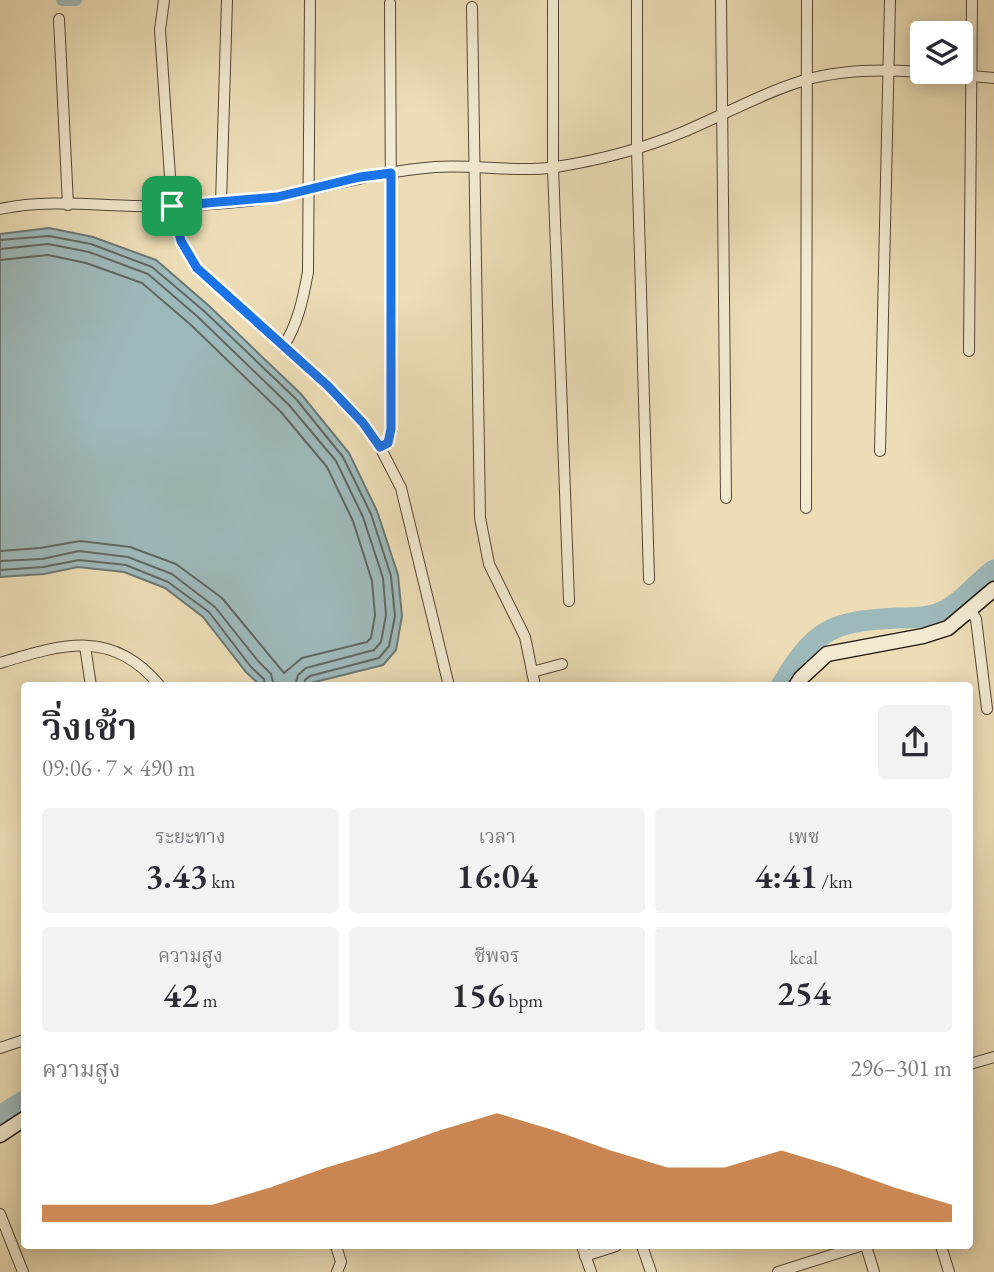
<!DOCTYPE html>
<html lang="th">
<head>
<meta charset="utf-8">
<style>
  body { margin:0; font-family:"EB Garamond","Noto Serif Thai",serif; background:#f2f2f3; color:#2b2b33; height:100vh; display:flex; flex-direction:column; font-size:26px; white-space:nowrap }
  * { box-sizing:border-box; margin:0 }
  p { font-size:23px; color:#7c7c81 }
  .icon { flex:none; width:38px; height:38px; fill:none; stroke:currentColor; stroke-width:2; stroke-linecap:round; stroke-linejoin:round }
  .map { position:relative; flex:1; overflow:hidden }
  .sheet { position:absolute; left:21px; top:682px; width:952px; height:567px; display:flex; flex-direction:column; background:#fff; border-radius:7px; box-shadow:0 4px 18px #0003 }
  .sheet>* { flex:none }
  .buttons { position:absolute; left:910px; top:21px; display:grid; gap:14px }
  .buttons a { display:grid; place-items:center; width:63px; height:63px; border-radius:7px; background:#fff; box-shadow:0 4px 18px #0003; font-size:35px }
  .pin { position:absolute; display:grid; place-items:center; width:60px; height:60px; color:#fff; margin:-30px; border-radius:14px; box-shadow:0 4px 10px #0006 }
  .round { display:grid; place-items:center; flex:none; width:74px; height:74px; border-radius:7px; background:#f2f2f3 }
  .overview { display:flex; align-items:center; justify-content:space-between; height:119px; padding:0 21px }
  h1 { font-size:38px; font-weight:600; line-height:52px }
  .stats { display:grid; grid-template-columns:repeat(3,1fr); gap:10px; height:119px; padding:7px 21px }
  .stats div { display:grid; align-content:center; border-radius:7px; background:#f2f2f3; text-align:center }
  .stats b { font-size:35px; font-weight:600 }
  .stats small { font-size:19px; font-weight:400 }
  .stats p { font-size:19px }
  .chart { height:196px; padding:14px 21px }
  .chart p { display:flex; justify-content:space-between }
  .chart svg { width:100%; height:126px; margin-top:7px; fill:#b45309; opacity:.7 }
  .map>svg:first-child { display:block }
</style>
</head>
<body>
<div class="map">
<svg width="994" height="1272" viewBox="0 0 994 1272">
  <rect width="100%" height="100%" fill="#ecddb6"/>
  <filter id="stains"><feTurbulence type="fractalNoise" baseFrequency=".00286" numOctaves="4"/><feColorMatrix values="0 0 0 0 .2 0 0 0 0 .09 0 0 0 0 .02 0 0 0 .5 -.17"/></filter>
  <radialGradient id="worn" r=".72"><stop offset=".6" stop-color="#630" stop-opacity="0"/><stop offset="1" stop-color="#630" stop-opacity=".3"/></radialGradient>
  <path fill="#9eb9ba" stroke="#6c7876" stroke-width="2" d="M49,228L93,237L156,260L208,305L301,394L349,453L377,511L398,575L402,616L396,650L383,665L299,686H261L246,672L203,617L165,588L124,572L78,567L44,574L0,577V234Z"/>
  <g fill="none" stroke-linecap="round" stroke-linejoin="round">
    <g stroke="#606864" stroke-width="2">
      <path d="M0,240L49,236L91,244L152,267L204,311L296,399L343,457L371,514L391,576L395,616L389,646L379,658L310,676L305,680L304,686"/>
      <path d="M0,249L48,244L89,252L148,274L198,317L289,405L336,461L363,517L383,578L386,615L381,642L374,650L306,668L298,675L295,686"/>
      <path d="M0,260L48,255L86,263L142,283L191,325L281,412L327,467L353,521L372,581L375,615L371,638L367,642L302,658L284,673L222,598L176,564L130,547L80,541L40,548L0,551"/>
      <path d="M0,561L42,559L79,551L128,557L172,574L215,607L258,661L271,674L274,686"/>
      <path d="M0,570L43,567L79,560L126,565L168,582L209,612L251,667L264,679L265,686"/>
    </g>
    <path stroke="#9eb9ba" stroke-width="12" d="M62,0H76"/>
    <g stroke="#9eb9ba" stroke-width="21">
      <path d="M781,686C814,629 833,621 897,618C913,618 930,618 944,611C963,602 977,582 994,570"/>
      <path d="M0,1116L24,1101"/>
    </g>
    <defs>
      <g id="street">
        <path d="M164,0L160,30L172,206L181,241L197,268L328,386L363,423L380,447L401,488L449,686"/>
        <path d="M553,0V167L569,601"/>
        <path d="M637,0V149L649,579"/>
        <path d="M721,0L726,498"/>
        <path d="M472,7L480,518L489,564L525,637L535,686"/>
        <path d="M59,19L68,205"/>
        <path d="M221,203L227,0"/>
        <path d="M0,209C56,197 117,209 174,206C209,204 245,203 279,196C331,186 382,171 435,167C475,164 516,173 556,167C600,160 642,149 683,132C724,115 762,93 805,80C865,63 932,73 994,78"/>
        <path d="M283,347C298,324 303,299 308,272L310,0"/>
        <path d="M969,351L972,0"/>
        <path d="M380,447L388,443L392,429L390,3"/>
        <path d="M880,451L890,0"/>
        <path d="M806,508L807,0"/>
        <path d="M971,611L976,619L987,709"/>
        <path d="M85,646L91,686"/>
        <path d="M0,663C62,644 113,628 160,686"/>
        <path d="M532,672L562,664"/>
        <path d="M0,1048L24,1040"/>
        <path d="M970,1064L994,1057"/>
        <path d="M0,1214L23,1272"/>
        <path d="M336,1246L341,1262L337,1272"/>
        <path d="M582,1246L591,1272"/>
        <path d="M642,1246L651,1272"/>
        <path d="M866,1246L874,1272"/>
        <path d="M941,1246L949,1272"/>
        <path d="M585,1256L616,1246"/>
        <path d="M778,1272L860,1246"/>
      </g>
      <g id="secondary">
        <path d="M796,686L801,678L827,654L923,636L948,628L994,589"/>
        <path d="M0,1135L24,1119"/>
      </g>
    </defs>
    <use href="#street" stroke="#544839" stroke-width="12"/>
    <use href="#secondary" stroke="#21160f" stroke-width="17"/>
    <use href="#street" stroke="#f3e9d0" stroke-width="10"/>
    <use href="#secondary" stroke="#f3e9d0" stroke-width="14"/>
  </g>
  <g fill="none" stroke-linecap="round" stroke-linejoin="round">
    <defs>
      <path id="route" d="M391,173V429L388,443L380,447L363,423L328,386L197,268L181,241L172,206L277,197L360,177Z"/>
    </defs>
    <use href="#route" stroke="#fff" stroke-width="14"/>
    <use href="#route" stroke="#1a73e8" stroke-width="9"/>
  </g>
  <rect width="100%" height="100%" filter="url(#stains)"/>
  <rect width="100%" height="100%" fill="url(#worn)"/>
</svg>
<div class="buttons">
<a><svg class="icon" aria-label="layers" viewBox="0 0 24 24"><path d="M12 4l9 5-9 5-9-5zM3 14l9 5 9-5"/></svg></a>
</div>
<div class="pin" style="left:172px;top:206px;background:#1e9e55"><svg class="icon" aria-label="arrive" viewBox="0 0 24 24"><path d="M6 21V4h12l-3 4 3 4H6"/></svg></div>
<section class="sheet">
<div class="overview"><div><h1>วิ่งเช้า</h1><p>09:06 · 7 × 490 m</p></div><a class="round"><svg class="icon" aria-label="share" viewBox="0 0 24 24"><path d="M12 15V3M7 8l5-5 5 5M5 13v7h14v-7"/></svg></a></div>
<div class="stats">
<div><p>ระยะทาง</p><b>3.43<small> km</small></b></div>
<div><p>เวลา</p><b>16:04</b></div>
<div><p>เพซ</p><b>4:41<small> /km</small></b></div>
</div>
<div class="stats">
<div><p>ความสูง</p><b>42<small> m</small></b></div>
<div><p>ชีพจร</p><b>156<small> bpm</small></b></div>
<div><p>kcal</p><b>254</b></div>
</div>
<div class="chart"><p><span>ความสูง</span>296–301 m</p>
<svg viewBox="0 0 160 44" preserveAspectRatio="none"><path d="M0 44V38L10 38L20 38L30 38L40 32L50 25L60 19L70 12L80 6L90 12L100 19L110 25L120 25L130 19L140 25L150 32L160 38V44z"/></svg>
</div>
</section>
</div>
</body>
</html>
